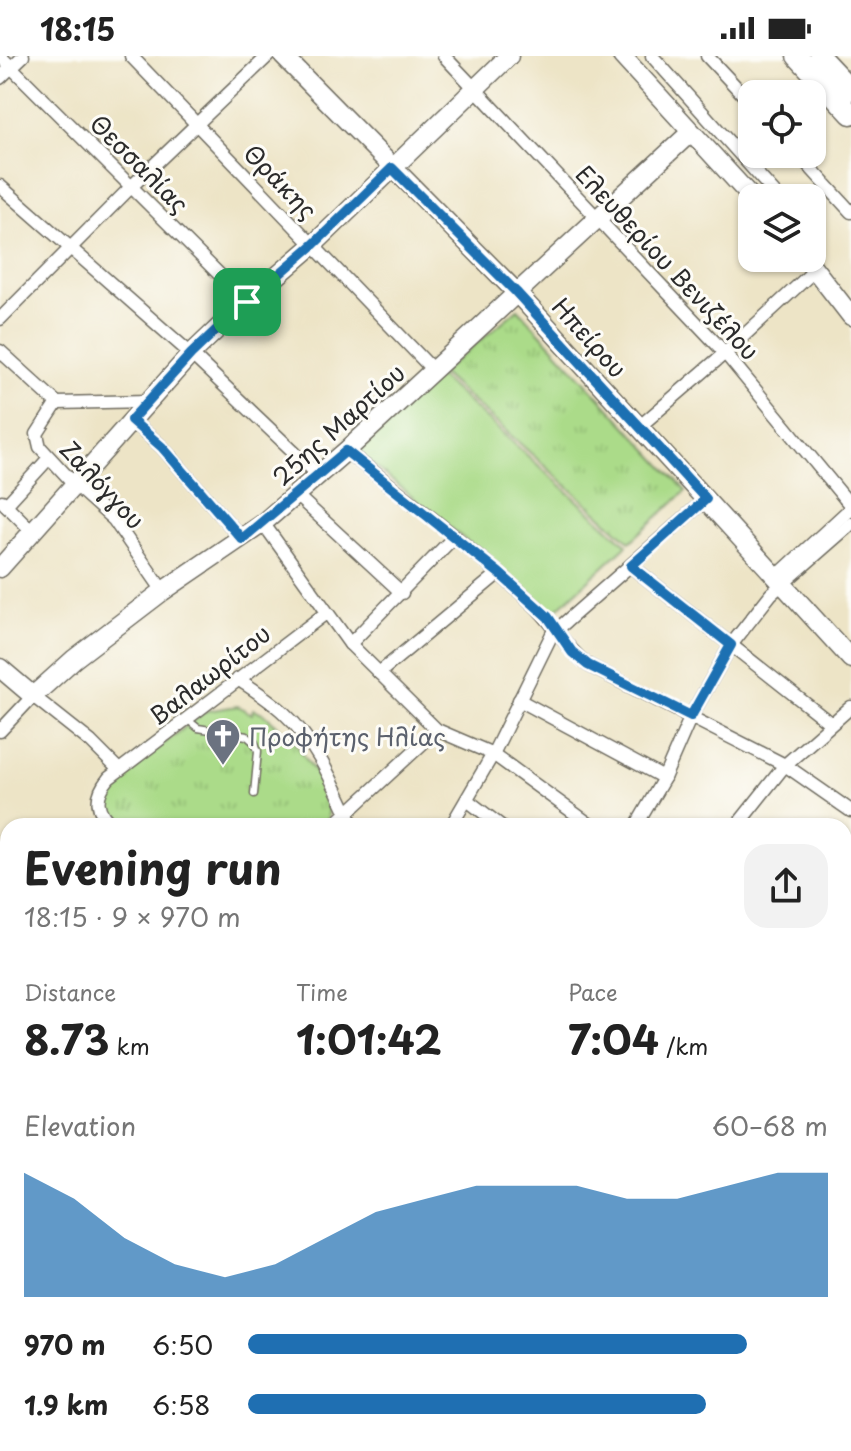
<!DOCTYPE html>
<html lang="en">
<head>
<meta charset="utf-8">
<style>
  body { margin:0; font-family:"Playpen Sans",sans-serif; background:#f2f2f2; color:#222; height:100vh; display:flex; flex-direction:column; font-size:30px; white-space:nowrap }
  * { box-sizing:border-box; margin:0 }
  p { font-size:26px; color:#767676 }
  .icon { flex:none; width:44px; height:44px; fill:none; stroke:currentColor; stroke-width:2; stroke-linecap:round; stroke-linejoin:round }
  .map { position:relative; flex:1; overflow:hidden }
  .details { position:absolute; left:0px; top:762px; width:852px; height:634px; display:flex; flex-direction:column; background:#fff; border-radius:24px 24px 0 0; box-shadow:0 2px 6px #0004 }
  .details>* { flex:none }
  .controls { position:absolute; left:738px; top:24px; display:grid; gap:16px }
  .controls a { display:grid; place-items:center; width:88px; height:88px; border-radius:16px; background:#fff; box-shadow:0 2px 6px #0004; font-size:40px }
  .pin { position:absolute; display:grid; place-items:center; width:68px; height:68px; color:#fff; margin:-34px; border-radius:16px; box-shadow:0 4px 12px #0006 }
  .round { display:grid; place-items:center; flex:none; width:84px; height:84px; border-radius:24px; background:#f2f2f2 }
  .headline { display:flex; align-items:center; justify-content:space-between; height:136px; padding:0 24px }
  h1 { font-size:44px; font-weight:700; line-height:60px }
  .stats { display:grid; grid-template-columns:repeat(3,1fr); gap:12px; height:136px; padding:8px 24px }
  .stats div { display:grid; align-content:center }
  .stats b { font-size:40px; font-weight:700 }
  .stats small { font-size:22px; font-weight:400 }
  .stats p { font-size:22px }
  .chart { height:224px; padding:16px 24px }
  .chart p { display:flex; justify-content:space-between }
  .chart svg { width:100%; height:144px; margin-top:8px; fill:#1f6fb2; opacity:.7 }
  ul { padding:0 24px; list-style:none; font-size:26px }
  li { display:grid; grid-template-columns:128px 96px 1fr; align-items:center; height:60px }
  li i { height:20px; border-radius:10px; background:#1f6fb2 }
  .status { display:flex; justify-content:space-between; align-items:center; height:56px; padding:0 40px; background:#fff; direction:ltr }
  .status svg { height:22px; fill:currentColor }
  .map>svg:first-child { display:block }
</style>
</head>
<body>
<div class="status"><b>18:15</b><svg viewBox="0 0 49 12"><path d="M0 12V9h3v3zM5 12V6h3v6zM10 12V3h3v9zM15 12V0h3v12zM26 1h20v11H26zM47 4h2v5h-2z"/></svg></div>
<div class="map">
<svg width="851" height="1395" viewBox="0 0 851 1395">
  <defs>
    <pattern id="park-tufts" width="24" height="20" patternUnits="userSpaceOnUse" patternTransform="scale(2)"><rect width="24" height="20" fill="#abdb89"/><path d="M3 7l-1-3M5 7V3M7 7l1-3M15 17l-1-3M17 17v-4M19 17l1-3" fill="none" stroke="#93bc76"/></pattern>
  </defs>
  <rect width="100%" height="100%" fill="#fdfcf7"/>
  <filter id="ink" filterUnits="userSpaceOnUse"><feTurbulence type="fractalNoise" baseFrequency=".0125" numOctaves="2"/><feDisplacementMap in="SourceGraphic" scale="16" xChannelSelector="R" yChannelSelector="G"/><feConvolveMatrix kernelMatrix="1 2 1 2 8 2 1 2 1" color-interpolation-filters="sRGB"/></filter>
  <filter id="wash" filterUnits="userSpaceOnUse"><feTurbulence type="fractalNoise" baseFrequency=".006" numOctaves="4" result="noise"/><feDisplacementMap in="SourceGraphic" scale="32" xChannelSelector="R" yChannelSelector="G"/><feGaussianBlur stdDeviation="1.8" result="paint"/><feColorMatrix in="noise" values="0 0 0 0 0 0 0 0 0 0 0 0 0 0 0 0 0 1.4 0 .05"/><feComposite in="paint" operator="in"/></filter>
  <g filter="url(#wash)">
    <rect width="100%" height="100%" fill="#ede4c6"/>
    <g fill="#abdb89" stroke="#6b835a" stroke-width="2">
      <path d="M439,320L627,489L554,556L353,393Z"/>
      <path d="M851,1046V1395H0V1244L8,1242V1388H844V1047Z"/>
    </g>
    <g fill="url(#park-tufts)" stroke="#6b835a" stroke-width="2">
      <path d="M518,253L686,435L630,486L441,317Z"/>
      <path d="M238,650L252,658L253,653L263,657L293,683L328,736V763L320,770H124L113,761L104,741L113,727L206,655Z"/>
    </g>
  </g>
  <g filter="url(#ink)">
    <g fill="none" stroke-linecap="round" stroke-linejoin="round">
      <defs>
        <path id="lane" d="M188,664L198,672L247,680L255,687L258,695L254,738"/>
        <g id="street">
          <path d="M0,0L247,246"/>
          <path d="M131,0L433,314"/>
          <path d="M444,0L725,297L851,450"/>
          <path d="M652,0L779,142"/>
          <path d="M707,0L752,48"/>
          <path d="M0,22L23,0"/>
          <path d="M798,98L851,156"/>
          <path d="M0,130L191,298L317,418"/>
          <path d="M0,263L132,130L268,0"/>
          <path d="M0,295L57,347"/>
          <path d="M57,347L37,378L40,391L75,429L114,464L163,535"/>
          <path d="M57,347L149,345"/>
          <path d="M131,364L162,391L242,483"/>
          <path d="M639,371L725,297L816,213"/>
          <path d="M346,395C409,444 472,492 531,546C553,565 564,591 588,609L785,709L851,755"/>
          <path d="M295,438L402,537"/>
          <path d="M2,445L33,476"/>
          <path d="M6,449L49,402"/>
          <path d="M263,467L350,588L437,674L493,698L592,770"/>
          <path d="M631,510L830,667"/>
          <path d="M776,521L851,452"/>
          <path d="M350,588L455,480"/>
          <path d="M379,617L499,517"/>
          <path d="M238,623C254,634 270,644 284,657C317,687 335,731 353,770"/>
          <path d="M519,644L664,722"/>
          <path d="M0,675L33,640L91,686L119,714"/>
          <path d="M467,744L501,770"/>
          <path d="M739,767L785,709L851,651"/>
          <path d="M113,770C95,755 94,740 109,722L326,557"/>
          <path d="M333,770L437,674"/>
          <path d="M451,770L493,698L552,578L706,443"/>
          <path d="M636,770L664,722L691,660L731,589L771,538L851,468"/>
          <path d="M844,814L851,810"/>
          <path d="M0,867L8,870"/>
          <path d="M844,909L851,914"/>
          <path d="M0,955L8,962"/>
          <path d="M844,1017L851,1022"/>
          <path d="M844,1034L851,1033"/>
          <path d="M0,1044L8,1049"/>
          <path d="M0,1211L8,1209"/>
        </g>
        <g id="secondary">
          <path d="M283,0L516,236L851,603"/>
          <path d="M622,0L752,142"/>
          <path d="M806,202L851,260"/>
          <path d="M0,512L191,298L233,258L313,189L509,0"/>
          <path d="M0,612L33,640L74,603L163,535L263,467L346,395L691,76"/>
        </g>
        <g id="primary">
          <path d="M797,0L851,58"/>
          <path d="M819,0L851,34"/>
        </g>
      </defs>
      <use href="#lane" stroke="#6f6c61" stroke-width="9"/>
      <use href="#street" stroke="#6f6c61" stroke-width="15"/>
      <use href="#secondary" stroke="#6f6c61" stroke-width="21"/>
      <use href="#primary" stroke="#6f6c61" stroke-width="23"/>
      <use href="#lane" stroke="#fff" stroke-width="6"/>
      <use href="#street" stroke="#fff" stroke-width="12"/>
      <use href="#secondary" stroke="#fff" stroke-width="18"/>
      <use href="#primary" stroke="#fff" stroke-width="20"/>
    </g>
  </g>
  <g fill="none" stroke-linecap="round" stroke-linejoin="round" filter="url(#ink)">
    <defs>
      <path id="route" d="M392,112L516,236L706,443L631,510L731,589L691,660L588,609L572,596L548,561L499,517L346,395L242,483L162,391L131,364L191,298L233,258L313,189Z"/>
    </defs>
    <use href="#route" stroke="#fff" stroke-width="16"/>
    <use href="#route" stroke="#1f6fb2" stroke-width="10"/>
  </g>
  <defs>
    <symbol id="church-pin" viewBox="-11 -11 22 30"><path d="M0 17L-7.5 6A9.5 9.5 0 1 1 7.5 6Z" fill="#6b7280" stroke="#fdfcf7"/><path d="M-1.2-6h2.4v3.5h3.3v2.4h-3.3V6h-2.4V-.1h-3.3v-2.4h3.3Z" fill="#fff"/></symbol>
  </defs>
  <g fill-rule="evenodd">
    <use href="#church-pin" x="203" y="660" width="40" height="54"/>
  </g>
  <g text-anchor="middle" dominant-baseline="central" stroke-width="6" stroke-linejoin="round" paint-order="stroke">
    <g font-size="24" fill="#2b2b2b" stroke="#fdfcf7">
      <text transform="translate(140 107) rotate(45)">Θεσσαλίας</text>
      <text transform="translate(281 125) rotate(46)">Θράκης</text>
      <text transform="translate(668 206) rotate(47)">Ελευθερίου Βενιζέλου</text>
      <text transform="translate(590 281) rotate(48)">Ηπείρου</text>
      <text transform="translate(338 368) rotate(-42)">25ης Μαρτίου</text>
      <text transform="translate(103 428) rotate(47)">Ζαλόγγου</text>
      <text transform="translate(209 618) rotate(-38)">Βαλαωρίτου</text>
    </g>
    <g font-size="24" fill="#5b616d" stroke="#fdfcf7" text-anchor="start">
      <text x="249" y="680">Προφήτης Ηλίας</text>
    </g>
  </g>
</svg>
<div class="controls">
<a><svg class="icon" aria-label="locate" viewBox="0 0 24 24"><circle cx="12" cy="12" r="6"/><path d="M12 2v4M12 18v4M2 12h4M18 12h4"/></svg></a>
<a><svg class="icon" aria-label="layers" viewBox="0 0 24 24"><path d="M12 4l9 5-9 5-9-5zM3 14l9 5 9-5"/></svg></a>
</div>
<div class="pin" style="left:247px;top:246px;background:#1e9e55"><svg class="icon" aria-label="arrive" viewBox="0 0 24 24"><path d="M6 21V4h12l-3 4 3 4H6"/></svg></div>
<section class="details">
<div class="headline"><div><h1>Evening run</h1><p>18:15 · 9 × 970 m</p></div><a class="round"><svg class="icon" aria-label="share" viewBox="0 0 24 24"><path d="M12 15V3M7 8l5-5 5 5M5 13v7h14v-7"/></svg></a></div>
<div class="stats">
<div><p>Distance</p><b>8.73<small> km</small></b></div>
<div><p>Time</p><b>1:01:42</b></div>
<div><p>Pace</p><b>7:04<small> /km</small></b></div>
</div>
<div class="chart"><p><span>Elevation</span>60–68 m</p>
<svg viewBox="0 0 160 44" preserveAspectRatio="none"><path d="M0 44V6L10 14L20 26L30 34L40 38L50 34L60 26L70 18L80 14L90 10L100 10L110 10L120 14L130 14L140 10L150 6L160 6V44z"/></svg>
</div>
<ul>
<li><b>970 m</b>6:50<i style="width:86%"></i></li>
<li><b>1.9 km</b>6:58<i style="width:79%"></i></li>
</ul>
</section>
</div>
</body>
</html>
